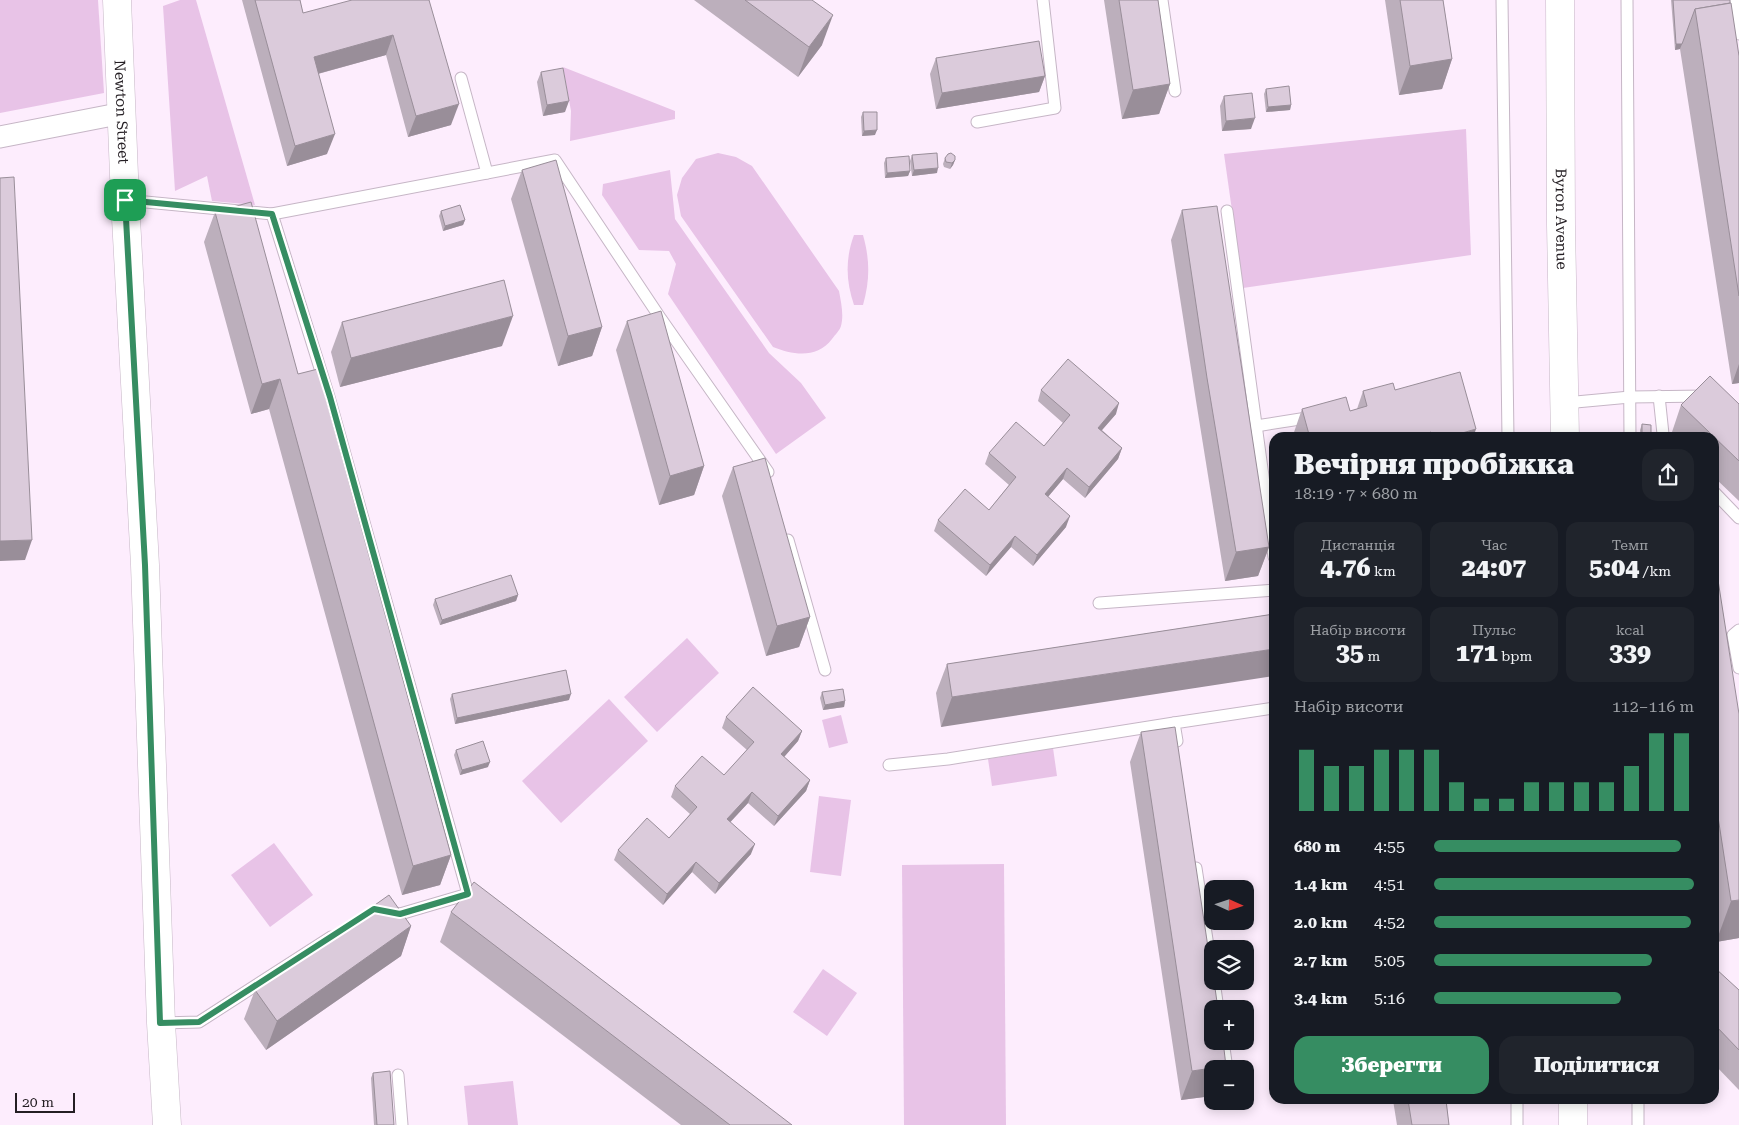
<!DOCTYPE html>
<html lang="uk">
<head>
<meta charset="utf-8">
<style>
  body { margin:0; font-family:"Roboto Serif",serif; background:#20242c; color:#f1f3f6; height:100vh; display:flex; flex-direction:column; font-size:19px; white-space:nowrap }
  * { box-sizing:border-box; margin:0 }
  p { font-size:16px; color:#9ea1a6 }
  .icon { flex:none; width:28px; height:28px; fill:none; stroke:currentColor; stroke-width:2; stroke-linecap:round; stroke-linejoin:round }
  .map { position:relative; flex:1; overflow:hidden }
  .side { position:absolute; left:1269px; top:432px; width:450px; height:672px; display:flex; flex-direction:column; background:#171b24; border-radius:15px; box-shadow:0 2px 12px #0003 }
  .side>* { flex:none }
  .needle { width:32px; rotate:93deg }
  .controls { position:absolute; left:1204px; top:880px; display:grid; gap:10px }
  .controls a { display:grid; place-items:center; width:50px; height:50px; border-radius:10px; background:#171b24; box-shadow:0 2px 12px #0003; font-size:25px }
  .scale { position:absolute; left:15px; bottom:12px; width:60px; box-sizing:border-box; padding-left:5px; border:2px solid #241e23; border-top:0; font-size:14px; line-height:18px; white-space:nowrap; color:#241e23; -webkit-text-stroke:4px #fdedfd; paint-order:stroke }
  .pin { position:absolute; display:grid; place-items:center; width:42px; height:42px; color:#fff; margin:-21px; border-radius:10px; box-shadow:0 2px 8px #0006 }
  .round { display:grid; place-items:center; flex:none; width:52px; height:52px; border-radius:15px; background:#20242c }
  .head { display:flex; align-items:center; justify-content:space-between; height:85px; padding:0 25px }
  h1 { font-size:28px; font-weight:800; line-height:38px }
  .figures { display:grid; grid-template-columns:repeat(3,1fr); gap:8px; height:85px; padding:5px 25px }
  .figures div { display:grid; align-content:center; border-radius:12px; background:#20242c; text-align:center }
  .figures b { font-size:25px; font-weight:800 }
  .figures small { font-size:14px; font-weight:400 }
  .figures p { font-size:14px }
  .chart { height:140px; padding:10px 25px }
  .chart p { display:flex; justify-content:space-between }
  .chart svg { width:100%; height:90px; margin-top:5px; stroke:#368d62; stroke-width:6 }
  .primary-button { display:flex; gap:10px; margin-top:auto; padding:10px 25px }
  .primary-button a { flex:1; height:58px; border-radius:15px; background:#368d62; color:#fff; font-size:20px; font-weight:800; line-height:58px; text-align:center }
  .primary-button a+a { background:#20242c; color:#f1f3f6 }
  ul { padding:0 25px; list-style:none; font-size:16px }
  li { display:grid; grid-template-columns:80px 60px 1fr; align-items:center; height:38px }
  li i { height:12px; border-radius:6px; background:#368d62 }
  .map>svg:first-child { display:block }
</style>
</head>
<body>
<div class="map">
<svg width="1739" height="1125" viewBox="0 0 1739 1125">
  <rect width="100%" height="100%" fill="#fdedfd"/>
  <g fill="#e8c3e7">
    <path d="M0,0H98L104,93L0,113Z"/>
    <path d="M180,0H196L255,205L212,201L207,176L175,191L163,6Z"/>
    <path d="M563,67L675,111V119L570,141L571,111Z"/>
    <path d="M1466,129L1471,255L1243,288L1224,154Z"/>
    <path d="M718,153L736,157L752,166L839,291C841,302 844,315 841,326C840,330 835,335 832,339C817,359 793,355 773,347L681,216L677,195L682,178L696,159Z"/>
    <path d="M670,170L675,219L769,353L801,383L826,418L776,454L668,294L676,264L669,251L639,250L602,195L603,184Z"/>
    <path d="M854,235H863C870,260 870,280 863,305H854C846,282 845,259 854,235Z"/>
    <path d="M687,638L719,673L657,732L624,697Z"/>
    <path d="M609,699L648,741L561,823L522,781Z"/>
    <path d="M841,715L848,743L829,748L822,720Z"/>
    <path d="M1053,748L1057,776L992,786L988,759Z"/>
    <path d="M819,796L851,800L841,876L810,872Z"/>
    <path d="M274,843L313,895L270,927L231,875Z"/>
    <path d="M1004,864L1006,1125H904L902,865Z"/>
    <path d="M823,969L857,993L827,1036L793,1012Z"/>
    <path d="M513,1081L518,1125H468L464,1086Z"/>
  </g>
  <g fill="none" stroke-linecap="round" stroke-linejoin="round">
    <defs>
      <g id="lane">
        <path d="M1162,0L1175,91"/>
        <path d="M1502,0L1508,438"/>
        <path d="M1627,0L1630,438"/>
        <path d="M1735,0L1739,34"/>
        <path d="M461,78L487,173"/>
        <path d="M977,122L1055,108L1043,0"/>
        <path d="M125,200L272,214L329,397L468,894"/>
        <path d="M1227,211L1274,557"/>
        <path d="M272,214L555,160L661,319L768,472"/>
        <path d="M1659,396L1663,434L1665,438"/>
        <path d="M1565,403L1630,397L1706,396"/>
        <path d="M1256,426L1313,417"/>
        <path d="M1714,492L1739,518"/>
        <path d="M788,540L825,670"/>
        <path d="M1099,603L1274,590"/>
        <path d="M1739,630L1733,635L1739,668"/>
        <path d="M1177,741L1174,723L1274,708"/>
        <path d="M889,765L948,759L1174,723"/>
        <path d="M1196,868L1212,972"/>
        <path d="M388,911L400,914L468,894L473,898"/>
        <path d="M1214,981L1218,1009"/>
        <path d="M161,1023L199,1022L331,937"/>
        <path d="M1223,1041L1227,1069"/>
        <path d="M398,1075L402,1125"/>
        <path d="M1517,1100V1125"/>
        <path d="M1638,1100V1125"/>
      </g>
      <path id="street" d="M0,137L123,113"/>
      <g id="secondary">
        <path id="s1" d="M117,0L125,200L145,565L161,1023L167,1125"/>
      </g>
      <g id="primary">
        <path id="s2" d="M1560,0L1561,225L1565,438"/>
        <path d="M1573,1100V1125"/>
      </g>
    </defs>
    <use href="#lane" stroke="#c6b6c6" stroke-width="13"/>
    <use href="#street" stroke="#c6b6c6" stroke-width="23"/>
    <use href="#secondary" stroke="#c6b6c6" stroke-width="29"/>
    <use href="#primary" stroke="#c6b6c6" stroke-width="29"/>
    <use href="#lane" stroke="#fff" stroke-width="11"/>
    <use href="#street" stroke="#fff" stroke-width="21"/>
    <use href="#secondary" stroke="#fff" stroke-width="28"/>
    <use href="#primary" stroke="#fff" stroke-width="28"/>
  </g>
  <g fill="#bcafbc">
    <path d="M242,0H300L303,13L429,0L451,125L408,137L386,55L318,74L327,154L287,166Z"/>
    <path d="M694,0H812L822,45L798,77Z"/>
    <path d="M1104,0H1158L1170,84L1159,114L1122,119Z"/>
    <path d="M1385,0H1443L1452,59L1442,89L1399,95Z"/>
    <path d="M1671,0H1730L1739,56V383L1732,384L1680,49L1675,50Z"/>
    <path d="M936,58L1045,76L1039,92L936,109L930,74Z"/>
    <path d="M541,72L565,112L543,116L537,82Z"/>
    <path d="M1266,89L1291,105L1290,110L1266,112L1264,94Z"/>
    <path d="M1224,96L1251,129L1222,131L1220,106Z"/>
    <path d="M863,112L875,135L862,136L861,117Z"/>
    <path d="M912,155L937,173L912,176L910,161Z"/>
    <path d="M886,158L910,171L908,176L885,178L884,163Z"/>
    <path d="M945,158L955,160L953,165L950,169L944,167L943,164Z"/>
    <path d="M522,170L602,327L592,356L558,366L511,199Z"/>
    <path d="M1182,210L1269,547L1258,576L1225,581L1197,407L1171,240Z"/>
    <path d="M441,211L465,220L463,225L443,231L439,216Z"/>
    <path d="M215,212L298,374L451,855L440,885L402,895L269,409L251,414L204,242Z"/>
    <path d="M627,321L704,466L694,495L659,505L616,350Z"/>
    <path d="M342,322L502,346L340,387L331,352Z"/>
    <path d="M1041,390L1116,414L1102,430L1122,448L1118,459L1085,498L1063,479L1048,497L1066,527L1033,566L1011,547L986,576L934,531L938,520L989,510L1009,485L985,464L989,453L1044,446L1063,423L1038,401Z"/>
    <path d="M1395,390L1473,438H1292L1302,409L1350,411L1357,409L1363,391Z"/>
    <path d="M1739,404V501L1714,477V438H1673L1671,435L1681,405Z"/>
    <path d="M1642,424L1651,438H1640V430Z"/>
    <path d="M733,467L810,617L799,647L766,656L722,496Z"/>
    <path d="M1714,561L1739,938L1716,942L1714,926Z"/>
    <path d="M518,595L516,601L440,625L433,605L435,599Z"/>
    <path d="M1274,614L941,727L936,693L947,664Z"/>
    <path d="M822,692L845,701L844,707L823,710L820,698Z"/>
    <path d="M452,694L569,700L455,724L450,699Z"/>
    <path d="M726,717L802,731L798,741L784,757L810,780L806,791L774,826L748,803L730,822L751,854L715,894L692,872L663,905L614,860L618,850L669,838L690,814L671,797L675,786L724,775L747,750L722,728Z"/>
    <path d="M1141,732L1226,1066L1225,1069H1212V1096L1181,1100L1130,762Z"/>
    <path d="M456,750L488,767L460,775L454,755Z"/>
    <path d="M451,912L792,1125H681L440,942Z"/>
    <path d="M411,926L401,956L266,1050L244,1019L255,990Z"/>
    <path d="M1714,969L1739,990V1090L1714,1064Z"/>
    <path d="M373,1073L394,1125H374L371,1078Z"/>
    <path d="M1393,1100H1446L1449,1125H1397Z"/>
  </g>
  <g fill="#998e99">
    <path d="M833,15L822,45L798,77L809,47Z"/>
    <path d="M393,35L386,55L306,77L314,57Z"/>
    <path d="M1676,44H1682L1680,49L1675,50Z"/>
    <path d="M1452,59L1442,89L1399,95L1410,66Z"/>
    <path d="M1045,76L1039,92L936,109L942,93Z"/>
    <path d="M1170,84L1159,114L1122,119L1133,90Z"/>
    <path d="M569,101L565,112L543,116L547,105Z"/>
    <path d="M459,104L451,125L408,137L416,116Z"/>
    <path d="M1291,105L1290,110L1266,112L1268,107Z"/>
    <path d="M1255,118L1251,129L1222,131L1226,121Z"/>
    <path d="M877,130L875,135L862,136L864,131Z"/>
    <path d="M335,134L327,154L287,166L295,146Z"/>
    <path d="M955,160L953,165L950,169L952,163Z"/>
    <path d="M938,168L937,173L912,176L914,170Z"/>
    <path d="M910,171L908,176L885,178L887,173Z"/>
    <path d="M465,220L463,225L443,231L445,226Z"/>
    <path d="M513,316L502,346L340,387L351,358Z"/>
    <path d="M602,327L592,356L558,366L568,336Z"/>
    <path d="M1739,364V383L1732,384Z"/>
    <path d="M280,379L269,409L251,414L262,384Z"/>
    <path d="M1119,403L1116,414L1095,438L1098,428Z"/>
    <path d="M1476,429L1473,438H1445Z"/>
    <path d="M1431,432L1429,438H1413Z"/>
    <path d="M1642,436H1651V438H1641Z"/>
    <path d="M1122,448L1118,459L1085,498L1089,487Z"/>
    <path d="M704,466L694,495L659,505L670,476Z"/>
    <path d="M1067,468L1063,479L1041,505L1045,494Z"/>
    <path d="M1070,516L1066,527L1033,566L1037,555Z"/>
    <path d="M1015,536L1011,547L986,576L990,565Z"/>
    <path d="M32,540L25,560L0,561V541Z"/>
    <path d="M1269,547L1258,576L1225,581L1236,552Z"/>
    <path d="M518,595L516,601L440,625L442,620Z"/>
    <path d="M810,617L799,647L766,656L777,626Z"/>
    <path d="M1274,649V676L941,727L952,697Z"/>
    <path d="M571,694L569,700L455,724L457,718Z"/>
    <path d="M845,701L844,707L823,710L825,705Z"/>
    <path d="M802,731L798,741L777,765L781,754Z"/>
    <path d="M490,762L488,767L460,775L462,770Z"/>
    <path d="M810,780L806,791L774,826L778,816Z"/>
    <path d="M752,792L748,803L724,829L727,819Z"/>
    <path d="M755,844L751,854L715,894L719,883Z"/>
    <path d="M451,855L440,885L402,895L413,866Z"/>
    <path d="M696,862L692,872L663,905L667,894Z"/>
    <path d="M1739,900V938L1716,942L1731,901Z"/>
    <path d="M411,926L401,956L266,1050L277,1021Z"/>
    <path d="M1226,1066L1225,1069H1212V1096L1181,1100L1192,1071Z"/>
  </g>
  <g fill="#dbcbdb" stroke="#998e99">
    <path d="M255,0H300L303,13L352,0H429L459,104L416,116L393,35L314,57L335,134L295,146Z"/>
    <path d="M745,0H812L833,15L809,47Z"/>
    <path d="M1119,0H1158L1170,84L1133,90Z"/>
    <path d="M1400,0H1443L1452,59L1410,66Z"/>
    <path d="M1673,0H1730V3L1695,9L1682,44H1676Z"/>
    <path d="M1731,3L1739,56V296L1695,9Z"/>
    <path d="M1039,41L1045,76L942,93L936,58Z"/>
    <path d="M563,68L569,101L547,105L541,72Z"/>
    <path d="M1289,86L1291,105L1268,107L1266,89Z"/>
    <path d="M1252,93L1255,118L1226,121L1224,96Z"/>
    <path d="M863,112H877V130L864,131Z"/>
    <path d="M937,153L938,168L914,170L912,155Z"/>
    <path d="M951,153L955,156V160L952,163L946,162L945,158L948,154Z"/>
    <path d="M909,156L910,171L887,173L886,158Z"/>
    <path d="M556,160L602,327L568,336L522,170Z"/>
    <path d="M14,177L32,540L0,541V178Z"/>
    <path d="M251,202L298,374L318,369L451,855L413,866L280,379L262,384L215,212Z"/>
    <path d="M460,205L465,220L445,226L441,211Z"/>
    <path d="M1217,206L1269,547L1236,552L1207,378L1182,210Z"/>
    <path d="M504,280L513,316L351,358L342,322Z"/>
    <path d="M661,311L704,466L670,476L627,321Z"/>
    <path d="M1068,359L1119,403L1098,428L1122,448L1089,487L1067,468L1045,494L1070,516L1037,555L1015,536L990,565L938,520L965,489L989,510L1016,477L989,453L1016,422L1044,446L1070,415L1041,390Z"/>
    <path d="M1460,372L1476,429L1445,438H1432L1431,432L1413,438H1310L1302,409L1346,397L1350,411L1367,406L1363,391L1393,383L1395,390Z"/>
    <path d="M1710,376L1739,404V461L1681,405Z"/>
    <path d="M1642,424L1651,425V436H1642Z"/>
    <path d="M765,458L810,617L777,626L733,467Z"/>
    <path d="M1714,561H1715L1739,714V900L1731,901L1714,791Z"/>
    <path d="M511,575L518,595L442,620L435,599Z"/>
    <path d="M1274,614V649L952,697L947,664Z"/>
    <path d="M566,670L571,694L457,718L452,694Z"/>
    <path d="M753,687L802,731L781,754L810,780L778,816L752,792L727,819L755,844L719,883L696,862L667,894L618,850L647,818L669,838L697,807L675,786L702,756L724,775L754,742L726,717Z"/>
    <path d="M843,689L845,701L825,705L822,692Z"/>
    <path d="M1175,727L1212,974V981H1214L1218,1009H1212V1041H1223L1226,1066L1192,1071L1141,732Z"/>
    <path d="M483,741L490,762L462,770L456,750Z"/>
    <path d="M474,882L792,1125H730L451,912Z"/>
    <path d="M389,895L411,926L277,1021L255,990Z"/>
    <path d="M1715,968L1739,990V1050L1714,1024V969Z"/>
    <path d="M390,1071L394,1125H377L373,1073Z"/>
    <path d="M1408,1100H1446L1449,1125H1412Z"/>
  </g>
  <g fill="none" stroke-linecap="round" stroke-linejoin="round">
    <defs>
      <path id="route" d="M125,200L272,214L330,397L468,894L400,914L374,909L199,1022L160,1023L145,565Z"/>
    </defs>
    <use href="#route" stroke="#fff" stroke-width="10"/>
    <use href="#route" stroke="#368d62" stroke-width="6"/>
  </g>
  <g text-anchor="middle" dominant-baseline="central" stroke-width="5" stroke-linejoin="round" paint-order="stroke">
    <g font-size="15" fill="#241e23" stroke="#fdedfd">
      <text stroke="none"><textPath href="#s1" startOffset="112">Newton Street</textPath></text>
      <text stroke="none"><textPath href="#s2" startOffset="219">Byron Avenue</textPath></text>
    </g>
  </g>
</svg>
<div class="controls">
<a><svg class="needle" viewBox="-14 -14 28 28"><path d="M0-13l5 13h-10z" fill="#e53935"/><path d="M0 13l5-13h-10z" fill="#9ea1a6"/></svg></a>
<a><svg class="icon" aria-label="layers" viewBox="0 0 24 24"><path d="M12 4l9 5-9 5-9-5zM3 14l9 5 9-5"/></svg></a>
<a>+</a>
<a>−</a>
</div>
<div class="scale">20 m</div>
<div class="pin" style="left:125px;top:200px;background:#1e9e55"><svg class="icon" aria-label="arrive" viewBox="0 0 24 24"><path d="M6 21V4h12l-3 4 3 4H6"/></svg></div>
<section class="side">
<div class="head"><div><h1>Вечірня пробіжка</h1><p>18:19 · 7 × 680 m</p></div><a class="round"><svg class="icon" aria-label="share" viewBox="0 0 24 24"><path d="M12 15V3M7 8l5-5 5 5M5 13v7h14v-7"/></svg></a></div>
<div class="figures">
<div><p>Дистанція</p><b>4.76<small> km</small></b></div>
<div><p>Час</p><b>24:07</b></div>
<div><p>Темп</p><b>5:04<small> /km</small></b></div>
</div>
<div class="figures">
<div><p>Набір висоти</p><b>35<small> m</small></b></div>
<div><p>Пульс</p><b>171<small> bpm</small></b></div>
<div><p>kcal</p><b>339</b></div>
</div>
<div class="chart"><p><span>Набір висоти</span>112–116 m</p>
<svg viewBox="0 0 160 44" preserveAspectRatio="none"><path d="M5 44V14M15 44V22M25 44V22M35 44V14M45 44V14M55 44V14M65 44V30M75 44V38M85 44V38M95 44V30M105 44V30M115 44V30M125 44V30M135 44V22M145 44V6M155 44V6"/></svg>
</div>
<ul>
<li><b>680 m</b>4:55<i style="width:95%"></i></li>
<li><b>1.4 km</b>4:51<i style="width:100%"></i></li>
<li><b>2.0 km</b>4:52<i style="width:99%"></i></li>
<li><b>2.7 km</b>5:05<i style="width:84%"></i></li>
<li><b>3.4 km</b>5:16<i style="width:72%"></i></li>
</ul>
<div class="primary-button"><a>Зберегти</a><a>Поділитися</a></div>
</section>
</div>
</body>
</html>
